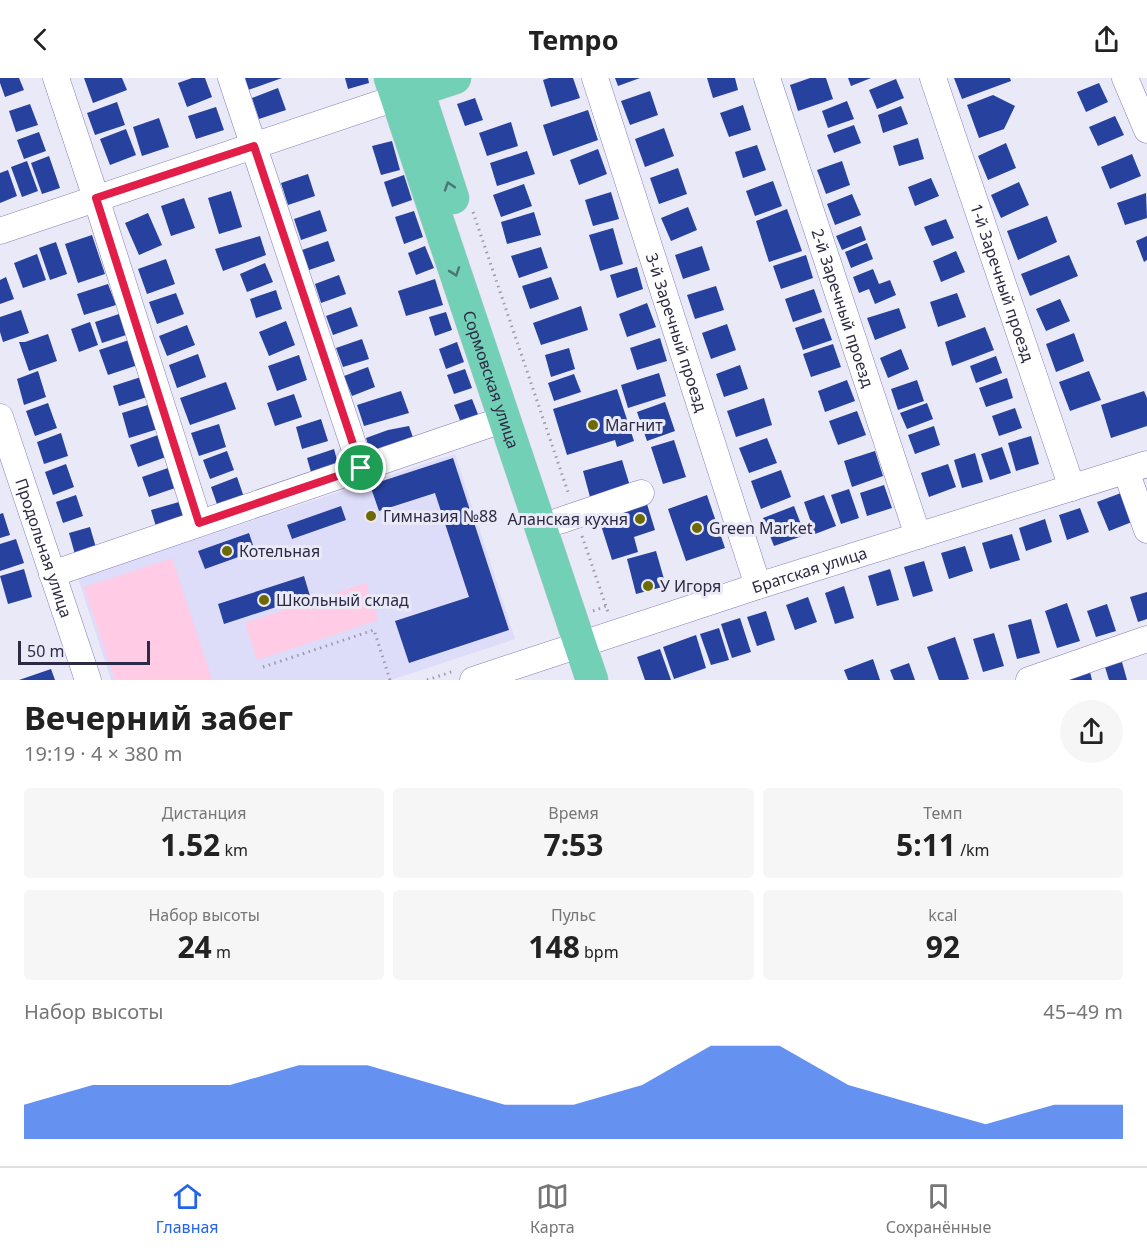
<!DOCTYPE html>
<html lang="ru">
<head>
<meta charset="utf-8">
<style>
  body { margin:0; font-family:"Noto Sans",sans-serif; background:#f6f6f6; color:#222; height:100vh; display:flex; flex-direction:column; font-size:22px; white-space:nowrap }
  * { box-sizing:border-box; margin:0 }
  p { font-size:20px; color:#767676 }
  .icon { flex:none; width:33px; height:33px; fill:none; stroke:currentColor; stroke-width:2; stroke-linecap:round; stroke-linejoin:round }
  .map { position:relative; height:602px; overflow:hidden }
  .details { display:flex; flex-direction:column; background:#fff; flex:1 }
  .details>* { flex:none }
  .scale { position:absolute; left:18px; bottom:15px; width:132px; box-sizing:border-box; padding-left:6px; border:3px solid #2d2a44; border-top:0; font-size:16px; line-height:21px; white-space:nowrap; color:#2d2a44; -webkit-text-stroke:4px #eae9f7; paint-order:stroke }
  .pin { position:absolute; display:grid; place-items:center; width:51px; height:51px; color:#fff; margin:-26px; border:3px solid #fff; border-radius:50%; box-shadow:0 2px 6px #0007 }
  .round { display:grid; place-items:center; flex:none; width:63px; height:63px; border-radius:32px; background:#f6f6f6 }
  .summary { display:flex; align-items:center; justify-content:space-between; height:102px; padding:0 24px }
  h1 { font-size:33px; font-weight:700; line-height:45px }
  .figures { display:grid; grid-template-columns:repeat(3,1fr); gap:9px; height:102px; padding:6px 24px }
  .figures div { display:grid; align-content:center; border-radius:6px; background:#f6f6f6; text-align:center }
  .figures b { font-size:30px; font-weight:700 }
  .figures small { font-size:16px; font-weight:400 }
  .figures p { font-size:16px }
  .chart { height:168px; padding:12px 24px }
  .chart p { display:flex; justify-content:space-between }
  .chart svg { width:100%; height:108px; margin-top:6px; fill:#2563eb; opacity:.7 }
  header { display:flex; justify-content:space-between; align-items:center; height:78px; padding:0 24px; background:#fff; font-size:27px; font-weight:700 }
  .tab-bar { display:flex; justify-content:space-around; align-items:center; height:84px; border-top:2px solid #e0e0e0; background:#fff; font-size:16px; color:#767676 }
  .tab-bar a { display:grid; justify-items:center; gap:3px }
  .tab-bar .selected { color:#2563eb }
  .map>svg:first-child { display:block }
</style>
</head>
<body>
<header><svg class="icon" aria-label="back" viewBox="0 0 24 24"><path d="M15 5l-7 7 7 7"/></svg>Tempo<svg class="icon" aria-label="share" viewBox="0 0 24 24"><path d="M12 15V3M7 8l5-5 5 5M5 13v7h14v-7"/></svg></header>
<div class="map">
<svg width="1147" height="602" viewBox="0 0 1147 602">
  <rect width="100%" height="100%" fill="#eae9f7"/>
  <path fill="#dddcf9" d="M455,376L515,561L391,602H111L78,500Z"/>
  <g fill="#ffcbe5">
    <path d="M172,480L212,602H115L84,509Z"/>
    <path d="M366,505L378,542L257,582L245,545Z"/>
  </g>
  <g fill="#27419e">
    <path d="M0,0H19L24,12L5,19L0,5Z"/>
    <path d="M84,0H122L127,12L93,25Z"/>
    <path d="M192,0H205L212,19L187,29L178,5Z"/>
    <path d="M244,0H282L248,12Z"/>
    <path d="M345,0H368L369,5L348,11Z"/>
    <path d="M549,0H573L580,20L551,29L543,2Z"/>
    <path d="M615,0H640L618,8Z"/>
    <path d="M707,0H735L738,12L713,20Z"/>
    <path d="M810,0H826L833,21L798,33L790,7Z"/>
    <path d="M848,0H871L851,8Z"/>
    <path d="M954,0H1010L1011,3L962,21Z"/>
    <path d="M896,1L904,20L877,31L869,12Z"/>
    <path d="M1099,5L1108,24L1086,34L1077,14Z"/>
    <path d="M278,10L286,32L259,41L252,20Z"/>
    <path d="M650,13L658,37L630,47L621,23Z"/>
    <path d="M993,17L1015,28L1004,51L979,60L967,27Z"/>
    <path d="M475,20L483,42L465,48L457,26Z"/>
    <path d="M847,23L854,41L828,50L822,33Z"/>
    <path d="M117,24L125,47L95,57L87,35Z"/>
    <path d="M30,26L38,47L16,54L9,33Z"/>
    <path d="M743,27L751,52L729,59L720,35Z"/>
    <path d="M901,28L908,46L883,55L878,37Z"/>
    <path d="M216,29L224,52L196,61L188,38Z"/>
    <path d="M588,32L598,62L553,78L543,47Z"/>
    <path d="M1115,38L1124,57L1098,68L1089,49Z"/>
    <path d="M159,40L169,69L142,78L133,49Z"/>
    <path d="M511,44L518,68L487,78L479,55Z"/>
    <path d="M854,47L861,65L834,75L827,57Z"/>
    <path d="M664,50L674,78L645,89L635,61Z"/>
    <path d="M126,51L136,77L110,87L100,61Z"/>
    <path d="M39,54L46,73L24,81L17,62Z"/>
    <path d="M918,60L924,81L899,88L893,68Z"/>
    <path d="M392,63L400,92L381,97L372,68Z"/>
    <path d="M1006,65L1016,90L988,102L978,78Z"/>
    <path d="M757,67L766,92L743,100L735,74Z"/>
    <path d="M598,71L607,96L579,107L570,82Z"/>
    <path d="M527,73L535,96L497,108L490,85Z"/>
    <path d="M1132,76L1141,98L1110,111L1101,89Z"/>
    <path d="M49,78L60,110L42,116L31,85Z"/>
    <path d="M27,83L38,113L22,119L11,89Z"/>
    <path d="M842,83L850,107L826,116L817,92Z"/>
    <path d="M678,90L687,116L659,126L650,100Z"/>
    <path d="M8,92L17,118L0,125V95Z"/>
    <path d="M308,96L315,118L288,127L281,105Z"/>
    <path d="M404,97L412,122L392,129L384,104Z"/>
    <path d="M931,100L939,118L915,128L908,109Z"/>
    <path d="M773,103L782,128L755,138L746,113Z"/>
    <path d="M1019,104L1029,127L1001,140L991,117Z"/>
    <path d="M524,106L532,128L501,139L493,117Z"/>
    <path d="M231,113L242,149L219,156L208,120Z"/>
    <path d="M611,114L619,141L593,148L585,122Z"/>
    <path d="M1146,115L1147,140L1125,147L1117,125Z"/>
    <path d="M852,116L861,137L835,147L827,126Z"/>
    <path d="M184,120L195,150L171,158L161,128Z"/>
    <path d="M688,129L697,152L671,163L661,140Z"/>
    <path d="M787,131L802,173L769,184L756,143Z"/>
    <path d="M320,132L327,153L301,162L294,141Z"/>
    <path d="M414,133L423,159L404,166L395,139Z"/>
    <path d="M534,134L541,157L507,166L501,144Z"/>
    <path d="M148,135L162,167L139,177L125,145Z"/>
    <path d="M1047,138L1057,164L1018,182L1007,153Z"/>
    <path d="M946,141L954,160L932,168L924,149Z"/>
    <path d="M861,148L866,162L842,172L836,158Z"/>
    <path d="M613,150L623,186L600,193L589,157Z"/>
    <path d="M92,157L105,196L78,205L65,166Z"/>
    <path d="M260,158L266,177L223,193L215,171Z"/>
    <path d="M1147,158V182L1144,184L1136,163Z"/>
    <path d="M328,163L335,183L309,192L302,172Z"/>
    <path d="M56,164L67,196L50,202L39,170Z"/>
    <path d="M867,165L873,181L851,190L845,174Z"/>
    <path d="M425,168L434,190L416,197L408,175Z"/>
    <path d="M702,168L710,192L683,201L675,177Z"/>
    <path d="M541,169L548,190L519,200L511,178Z"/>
    <path d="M956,173L965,194L941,204L933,183Z"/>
    <path d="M37,176L46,202L23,210L14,185Z"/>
    <path d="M806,177L813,200L781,211L773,188Z"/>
    <path d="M1069,177L1078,198L1030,218L1021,196Z"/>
    <path d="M166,181L175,206L147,216L138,191Z"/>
    <path d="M265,185L273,204L247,214L240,196Z"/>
    <path d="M637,189L643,211L617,220L610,197Z"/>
    <path d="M873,191L879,206L890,202L896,217L875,226L869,211L859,215L853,199Z"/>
    <path d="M339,197L346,216L321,225L315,206Z"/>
    <path d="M6,199L14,221L0,226V202Z"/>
    <path d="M551,199L559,221L530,231L522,208Z"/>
    <path d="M435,201L443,227L406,238L398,213Z"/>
    <path d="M108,206L116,227L84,237L77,216Z"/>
    <path d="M716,208L724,232L695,241L687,217Z"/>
    <path d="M814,211L822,234L793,244L785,221Z"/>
    <path d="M276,212L282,231L256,240L250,221Z"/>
    <path d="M176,215L184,236L157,246L149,224Z"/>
    <path d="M957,215L966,239L938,249L930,224Z"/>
    <path d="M1060,221L1070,243L1046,253L1036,231Z"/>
    <path d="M647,225L656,249L627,259L619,236Z"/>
    <path d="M581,228L588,252L541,267L533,245Z"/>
    <path d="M351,229L358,248L333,257L326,238Z"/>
    <path d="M899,230L906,250L875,262L867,240Z"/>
    <path d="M21,232L29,255L3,264L0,254V239Z"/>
    <path d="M446,234L452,252L435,258L429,239Z"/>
    <path d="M119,236L126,257L102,265L95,244Z"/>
    <path d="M824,240L832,262L803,272L795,250Z"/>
    <path d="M286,243L295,267L269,278L259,254Z"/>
    <path d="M90,244L98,267L79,274L71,251Z"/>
    <path d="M727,246L736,272L711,281L702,255Z"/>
    <path d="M187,247L195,267L167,278L159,258Z"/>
    <path d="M985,249L994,272L952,288L945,264Z"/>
    <path d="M1074,255L1084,283L1056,294L1046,266Z"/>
    <path d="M48,256L57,283L29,293L19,264H25Z"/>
    <path d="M660,260L667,283L637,292L630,270Z"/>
    <path d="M132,261L141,286L108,297L99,272Z"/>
    <path d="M362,261L369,281L343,289L336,270Z"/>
    <path d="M457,264L464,284L446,291L439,271Z"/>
    <path d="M833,266L841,289L811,299L803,276Z"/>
    <path d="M569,270L575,291L551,299L545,277Z"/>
    <path d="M901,271L909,291L888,300L880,280Z"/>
    <path d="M198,276L206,299L177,310L169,287Z"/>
    <path d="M299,277L307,302L277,313L268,288Z"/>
    <path d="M996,278L1002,295L976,305L970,288Z"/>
    <path d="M740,287L748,311L724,319L716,296Z"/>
    <path d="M368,289L375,309L352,318L344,298Z"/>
    <path d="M465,291L472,310L454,316L447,297Z"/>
    <path d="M38,293L46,319L24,327L17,301Z"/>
    <path d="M1089,293L1101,322L1070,333L1059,304Z"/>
    <path d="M659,295L666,318L628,330L621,307Z"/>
    <path d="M574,296L581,314L554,323L548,305Z"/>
    <path d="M141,299L147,319L119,328L113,308Z"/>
    <path d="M1007,300L1013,320L986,329L979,310Z"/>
    <path d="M847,302L855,323L825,334L818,313Z"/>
    <path d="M917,302L924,323L898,332L891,311Z"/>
    <path d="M226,304L236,331L190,347L180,320Z"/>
    <path d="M617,311L634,363L617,369L615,362L567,377L553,331Z"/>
    <path d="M401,313L409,335L364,348L357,327Z"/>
    <path d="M1144,313L1147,320V348L1111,360L1101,327Z"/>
    <path d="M294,316L302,339L275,348L267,325Z"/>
    <path d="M764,320L772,347L736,359L727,333Z"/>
    <path d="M472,321L481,344L463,350L454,327Z"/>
    <path d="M665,324L675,353L647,363L637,334Z"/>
    <path d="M48,325L57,350L35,358L26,333Z"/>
    <path d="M927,325L933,341L907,351L900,335Z"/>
    <path d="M151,326L158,351L129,360L122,335Z"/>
    <path d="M1015,330L1022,350L999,358L992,338Z"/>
    <path d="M857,333L866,357L838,367L829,343Z"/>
    <path d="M321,341L328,363L302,371L296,349Z"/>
    <path d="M219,346L226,369L199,378L191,355Z"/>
    <path d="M409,348L416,368L373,382L366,360L388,352Z"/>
    <path d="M934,348L940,367L915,376L908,357Z"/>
    <path d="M61,355L68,378L44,386L37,364Z"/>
    <path d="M158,357L166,379L138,389L130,367Z"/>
    <path d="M1031,358L1039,386L1016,393L1008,365Z"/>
    <path d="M767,360L777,385L749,395L739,370Z"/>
    <path d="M674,362L686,399L663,406L651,369Z"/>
    <path d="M1002,369L1011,395L990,402L981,376Z"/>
    <path d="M334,371L340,393L313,401L307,380Z"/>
    <path d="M227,373L234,392L210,401L203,382Z"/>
    <path d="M875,373L883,398L852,409L844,383Z"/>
    <path d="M975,375L983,404L962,410L954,382Z"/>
    <path d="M453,380L509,552L409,585L395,543L469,519L435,415L379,433L370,407Z"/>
    <path d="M622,382L630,408L590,419L583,393Z"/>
    <path d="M66,386L74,409L53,417L45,394Z"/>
    <path d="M948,386L956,409L929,419L921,395Z"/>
    <path d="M168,390L175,410L149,419L142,399Z"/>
    <path d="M781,392L791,419L761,431L751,403Z"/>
    <path d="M237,399L245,422L219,432L211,409Z"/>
    <path d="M884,407L892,430L867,438L860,415Z"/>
    <path d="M849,411L859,440L841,446L831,417Z"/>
    <path d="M1121,415L1132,444L1109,453L1097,424Z"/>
    <path d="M76,417L83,438L63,445L56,424Z"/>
    <path d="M707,417L725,470L686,483L668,431Z"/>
    <path d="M824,417L836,448L815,456L804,424Z"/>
    <path d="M179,424L185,444L157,452L151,432Z"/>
    <path d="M647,426L655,452L634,459L638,474L612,482L599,441Z"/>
    <path d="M341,428L346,442L292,461L287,447Z"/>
    <path d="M794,428L805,457L774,468L763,440Z"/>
    <path d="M1080,430L1089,454L1067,462L1059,437Z"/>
    <path d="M3,435L10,457L0,460V436Z"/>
    <path d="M1045,441L1052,464L1026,473L1019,450Z"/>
    <path d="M90,449L97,473L76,480L69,455Z"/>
    <path d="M249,455L255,473L205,491L198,473Z"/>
    <path d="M1012,456L1020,482L990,491L982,465Z"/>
    <path d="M16,461L24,485L0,493V466Z"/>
    <path d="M965,468L973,493L949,501L941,475Z"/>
    <path d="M656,473L666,508L636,516L627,481Z"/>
    <path d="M924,483L933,513L913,519L904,489Z"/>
    <path d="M24,491L32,519L8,526L0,498Z"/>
    <path d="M890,491L899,522L877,528L868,498Z"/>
    <path d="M304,498L310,518L224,546L218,526Z"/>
    <path d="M844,508L854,540L835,546L825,515Z"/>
    <path d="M1147,514V541L1138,544L1130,519Z"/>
    <path d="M808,519L817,544L795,552L786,527Z"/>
    <path d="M1067,525L1080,563L1057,570L1045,533Z"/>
    <path d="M1107,526L1116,553L1096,559L1087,533Z"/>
    <path d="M766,533L775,562L757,568L747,539Z"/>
    <path d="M740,540L751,574L732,580L721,546Z"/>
    <path d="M1031,541L1040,575L1017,581L1008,547Z"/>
    <path d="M719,550L729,582L711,587L700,556Z"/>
    <path d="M994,555L1004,588L983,594L973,561Z"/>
    <path d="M696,557L706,590L674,601L663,569Z"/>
    <path d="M955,559L969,601L965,602H939L927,569Z"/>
    <path d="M660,571L671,602H645L637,579Z"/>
    <path d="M873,581L880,602H848L844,592Z"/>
    <path d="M1122,584L1127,602H1109L1105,589Z"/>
    <path d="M909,585L915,602H894L890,592Z"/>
    <path d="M51,591L55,602H19Z"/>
    <path d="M1090,594L1092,602H1066Z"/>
  </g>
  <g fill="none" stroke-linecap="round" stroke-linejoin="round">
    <defs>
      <g id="minor">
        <path d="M56,0L96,120L199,445"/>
        <path d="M231,0L361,390"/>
        <path id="s1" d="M595,0L758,508"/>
        <path id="s2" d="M767,0L918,458"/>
        <path id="s3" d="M933,0L1072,410"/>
        <path d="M1125,0L1147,52"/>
        <path d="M0,153L396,20"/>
        <path id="s4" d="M0,339L88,602"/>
        <path d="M1126,393L1147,452"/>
        <path d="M559,443L641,415"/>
        <path d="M52,496L505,341"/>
        <path id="s5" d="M473,602L758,508L1147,386"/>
        <path d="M1029,602L1147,561"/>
      </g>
      <g id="major">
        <path id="s6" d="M390,0L592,602"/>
        <path d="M414,0L453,120"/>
        <path d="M397,19L455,0"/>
      </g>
    </defs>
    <use href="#minor" stroke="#847fbb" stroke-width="27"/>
    <use href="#major" stroke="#c8c8ce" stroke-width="33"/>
    <g stroke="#9c9aad" stroke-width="3" stroke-dasharray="1.5 4.5" stroke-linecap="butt">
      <path d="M473,134L569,417"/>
      <path d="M582,458L609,537"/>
      <path d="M593,533L606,528"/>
      <path d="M263,589L374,552L390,602"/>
      <path d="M427,602L454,593"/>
    </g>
    <use href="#minor" stroke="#fff" stroke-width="26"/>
    <use href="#major" stroke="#71d0b6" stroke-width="32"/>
  </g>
  <defs><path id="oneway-chevron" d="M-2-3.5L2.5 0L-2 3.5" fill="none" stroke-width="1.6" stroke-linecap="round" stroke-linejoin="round" transform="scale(1.5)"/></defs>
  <g stroke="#4c7577">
    <use href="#oneway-chevron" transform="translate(449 108) rotate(-108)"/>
    <use href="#oneway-chevron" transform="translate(455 194) rotate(71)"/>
  </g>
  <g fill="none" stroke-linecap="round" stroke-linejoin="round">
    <defs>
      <path id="route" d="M254,68L361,390L199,445L96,120Z"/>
    </defs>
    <use href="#route" stroke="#fff" stroke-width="12"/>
    <use href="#route" stroke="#e11d48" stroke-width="8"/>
  </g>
  <g fill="#6d6a04" stroke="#eae9f7" stroke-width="2">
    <circle cx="593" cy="347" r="6"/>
    <circle cx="371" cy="438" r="6"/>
    <circle cx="640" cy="441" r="6"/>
    <circle cx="697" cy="450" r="6"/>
    <circle cx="227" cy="473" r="6"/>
    <circle cx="648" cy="508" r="6"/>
    <circle cx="264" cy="522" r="6"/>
  </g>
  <g text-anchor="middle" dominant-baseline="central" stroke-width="6" stroke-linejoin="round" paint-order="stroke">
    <g font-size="16" fill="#2d2a44" stroke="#eae9f7">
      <text stroke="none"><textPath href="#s3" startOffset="216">1-й Заречный проезд</textPath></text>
      <text stroke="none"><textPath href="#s2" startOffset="242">2-й Заречный проезд</textPath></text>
      <text stroke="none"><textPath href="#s1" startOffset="267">3-й Заречный проезд</textPath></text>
      <text stroke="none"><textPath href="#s6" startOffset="318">Сормовская улица</textPath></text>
      <text stroke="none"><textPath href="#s4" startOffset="138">Продольная улица</textPath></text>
      <text stroke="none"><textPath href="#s5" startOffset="354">Братская улица</textPath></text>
    </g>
    <g font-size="16" fill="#2d2a44" stroke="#eae9f7" text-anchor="start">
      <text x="605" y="347">Магнит</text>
      <text x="383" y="438">Гимназия №88</text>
      <text x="628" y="441" text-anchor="end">Аланская кухня</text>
      <text x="709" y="450">Green Market</text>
      <text x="239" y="473">Котельная</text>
      <text x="660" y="508">У Игоря</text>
      <text x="276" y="522">Школьный склад</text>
    </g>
  </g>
</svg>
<div class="scale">50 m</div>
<div class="pin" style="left:361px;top:390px;background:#1e9e55"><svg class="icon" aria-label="arrive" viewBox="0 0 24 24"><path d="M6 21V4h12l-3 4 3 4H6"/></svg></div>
</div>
<section class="details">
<div class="summary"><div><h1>Вечерний забег</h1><p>19:19 · 4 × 380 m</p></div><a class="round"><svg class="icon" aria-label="share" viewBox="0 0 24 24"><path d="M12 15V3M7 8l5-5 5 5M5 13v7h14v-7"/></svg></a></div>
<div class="figures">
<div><p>Дистанция</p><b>1.52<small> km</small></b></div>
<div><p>Время</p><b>7:53</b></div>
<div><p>Темп</p><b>5:11<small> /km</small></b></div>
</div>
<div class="figures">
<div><p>Набор высоты</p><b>24<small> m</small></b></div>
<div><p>Пульс</p><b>148<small> bpm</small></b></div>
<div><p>kcal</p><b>92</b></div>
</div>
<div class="chart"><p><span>Набор высоты</span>45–49 m</p>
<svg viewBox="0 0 160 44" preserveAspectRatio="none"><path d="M0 44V30L10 22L20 22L30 22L40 14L50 14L60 22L70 30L80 30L90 22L100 6L110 6L120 22L130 30L140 38L150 30L160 30V44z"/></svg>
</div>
</section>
<nav class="tab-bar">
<a class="selected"><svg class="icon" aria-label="home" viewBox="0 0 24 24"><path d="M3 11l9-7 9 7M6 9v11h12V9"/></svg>Главная</a>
<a><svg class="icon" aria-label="map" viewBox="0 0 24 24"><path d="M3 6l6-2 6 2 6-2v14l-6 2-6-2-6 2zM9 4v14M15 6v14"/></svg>Карта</a>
<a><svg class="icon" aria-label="saved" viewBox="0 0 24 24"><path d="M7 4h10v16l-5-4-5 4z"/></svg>Сохранённые</a>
</nav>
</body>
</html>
